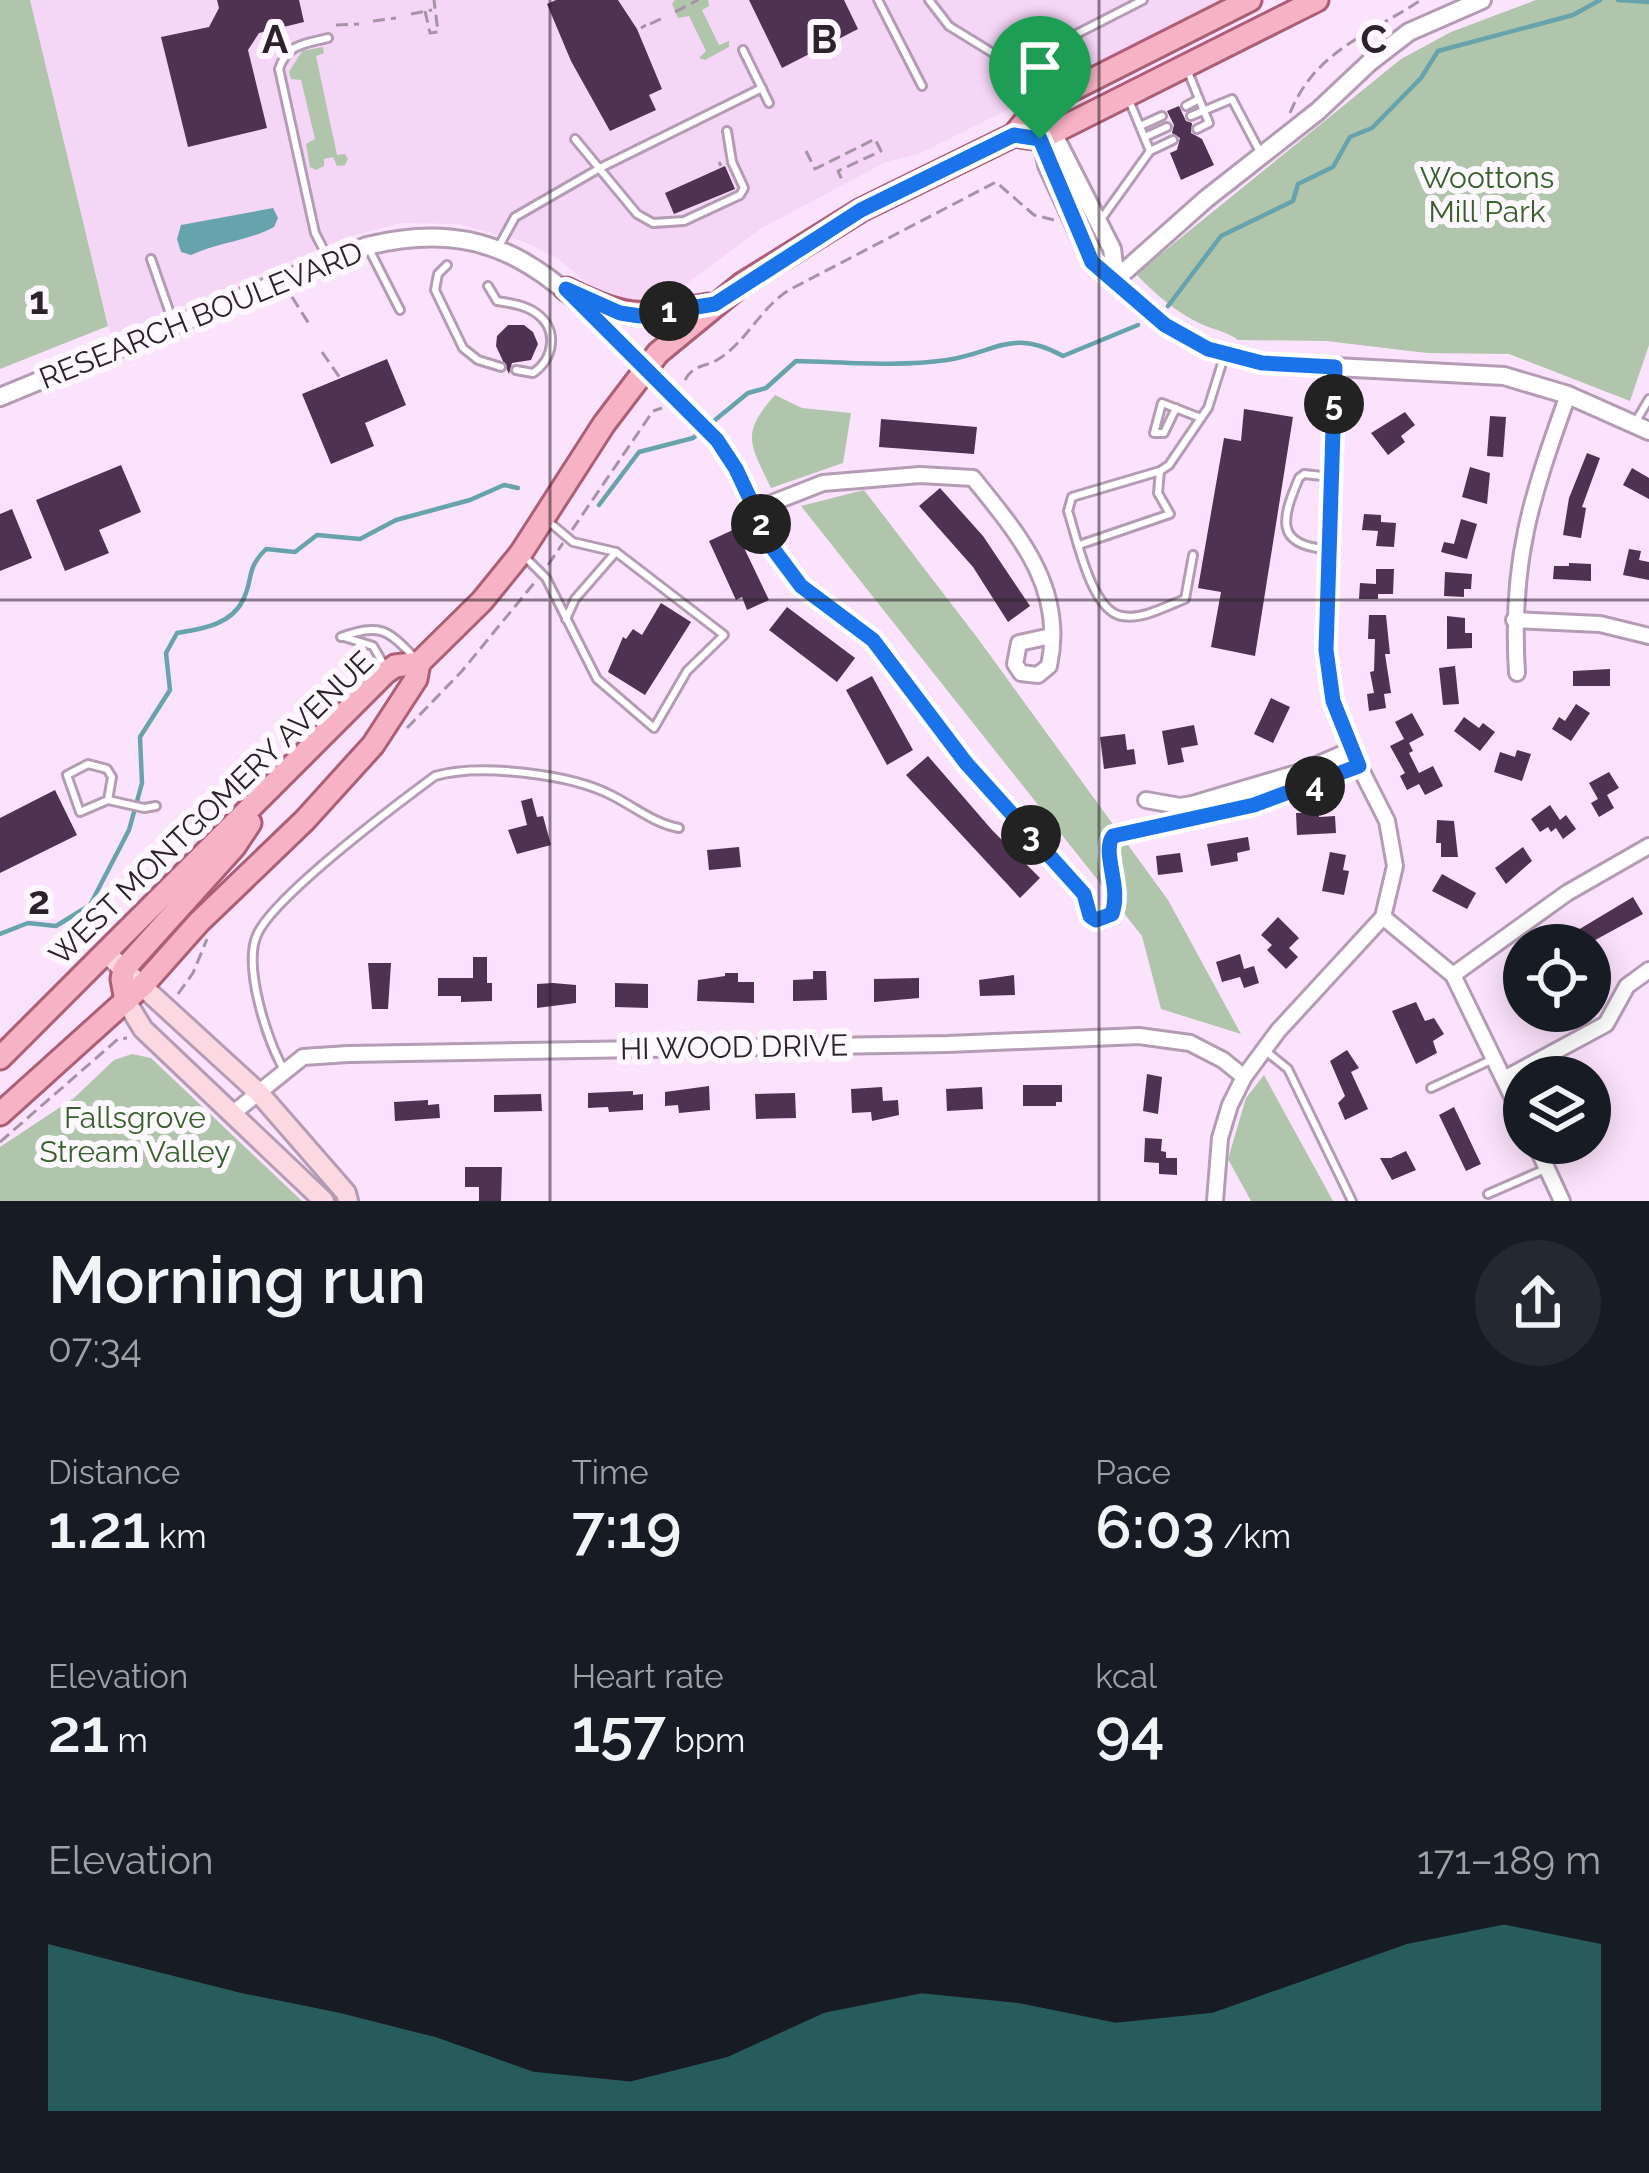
<!DOCTYPE html>
<html lang="en">
<head>
<meta charset="utf-8">
<style>
  body { margin:0; font-family:Raleway,sans-serif; background:#242831; color:#f1f3f6; height:100vh; display:flex; flex-direction:column; font-size:45px; white-space:nowrap }
  * { box-sizing:border-box; margin:0 }
  p { font-size:39px; color:#9ea1a6 }
  .icon { flex:none; width:66px; height:66px; fill:none; stroke:currentColor; stroke-width:2; stroke-linecap:round; stroke-linejoin:round }
  .map { position:relative; height:1201px; overflow:hidden }
  .side { display:flex; flex-direction:column; background:#171b24; flex:1 }
  .side>* { flex:none }
  .fabs { position:absolute; left:1503px; top:924px; display:grid; gap:24px }
  .fabs a { display:grid; place-items:center; width:108px; height:108px; border-radius:50%; background:#171b24; box-shadow:0 6px 30px #0003; font-size:60px }
  .pin { position:absolute; display:grid; place-items:center; width:102px; height:102px; color:#fff; margin:-123px -51px; border-radius:50% 50% 50% 0; rotate:-45deg; box-shadow:0 0 12px #0007 }
  .pin .icon { rotate:45deg }
  .km { position:absolute; width:60px; height:60px; margin:-30px; border-radius:50%; background:#222; color:#fff; font-size:33px; line-height:60px; text-align:center }
  .round { display:grid; place-items:center; flex:none; width:126px; height:126px; border-radius:63px; background:#242831 }
  .overview { display:flex; align-items:center; justify-content:space-between; height:204px; padding:0 48px }
  h1 { font-size:66px; font-weight:600; line-height:90px }
  .figures { display:grid; grid-template-columns:repeat(3,1fr); gap:18px; height:204px; padding:12px 48px }
  .figures div { display:grid; align-content:center }
  .figures b { font-size:60px; font-weight:600 }
  .figures small { font-size:33px; font-weight:400 }
  .figures p { font-size:33px }
  .chart { height:336px; padding:24px 48px }
  .chart p { display:flex; justify-content:space-between }
  .chart svg { width:100%; height:216px; margin-top:12px; fill:#2f7875; opacity:.7 }
  .map>svg:first-child { display:block }
</style>
</head>
<body>
<div class="map">
<svg width="1649" height="1201" viewBox="0 0 1649 1201">
  <rect width="100%" height="100%" fill="#fce3fd"/>
  <path fill="#f5d6f7" d="M30,0H1227L919,154L886,162L762,228L657,305L645,307L606,298L558,259L525,242L458,224L400,223L347,237L111,336Z"/>
  <g fill="#b0c5ab">
    <path d="M0,0H30L108,326L0,369Z"/>
    <path d="M675,0H708L709,6L702,10L719,45L729,41V47L705,60L699,58L706,51L689,16L678,18L672,4Z"/>
    <path d="M1536,0H1649V345L1630,401L1509,354L1427,353L1326,341L1238,340C1228,332 1214,330 1201,324C1176,312 1155,294 1136,274L1401,59L1451,32Z"/>
    <path d="M323,47L324,53L316,56L337,155L345,154L348,159L345,165L337,166L333,157L324,159V166L316,170L310,167L306,144L315,139L301,80L291,79L289,72L302,51Z"/>
    <path d="M775,395L802,408L851,413L843,463L771,488C750,444 740,434 775,395Z"/>
    <path d="M864,490L979,640L1168,900L1241,1034L1161,1009L1142,936L801,506Z"/>
    <path d="M132,1054L151,1058L302,1201H0V1147L74,1098L114,1060Z"/>
    <path d="M1264,1075L1333,1201H1251L1228,1159L1246,1098Z"/>
  </g>
  <path fill="#67a3ad" d="M273,208L278,218L274,227C248,241 220,242 191,255L181,252L177,239L181,225Z"/>
  <g fill="none" stroke-linecap="round" stroke-linejoin="round">
    <g stroke="#67a3ad" stroke-width="4.5">
      <path d="M1618,0L1649,2"/>
      <path d="M1168,306L1221,236L1293,201L1298,184L1333,167L1350,137L1372,128L1421,78L1438,51L1573,15L1600,0"/>
      <path d="M599,505L639,452L693,438L748,393L766,388L796,361C845,362 898,367 947,360C997,352 1012,328 1063,356L1138,325"/>
      <path d="M0,934L28,923L56,926L90,905L129,830L142,783L140,737L170,690L166,653L177,633C201,629 231,625 243,600C254,578 245,570 266,549L295,552L317,535L360,539L396,520L470,500L504,485L518,488"/>
    </g>
  </g>
  <g fill="#4f3251">
    <path d="M217,0H299L304,22L259,33L248,50L267,128L188,147L161,37L209,27L219,8Z"/>
    <path d="M556,0H618L637,29L662,89L649,95L656,110L610,131L571,61L547,4Z"/>
    <path d="M749,0H844L858,29L782,68Z"/>
    <path d="M1179,106L1186,121L1192,123L1191,133L1202,139L1214,165L1181,180L1170,153L1177,150L1180,138L1172,133L1174,125L1167,111Z"/>
    <path d="M725,166L735,189L674,214L665,193Z"/>
    <path d="M508,325H524L533,332L538,344L531,360L512,363L509,374L496,346L497,336Z"/>
    <path d="M387,359L406,405L365,423L374,446L331,464L302,394Z"/>
    <path d="M1244,409L1293,417L1255,656L1211,647L1221,592L1198,588L1224,438L1241,441Z"/>
    <path d="M1405,412L1415,425L1401,436L1405,442L1388,455L1371,433Z"/>
    <path d="M1490,416L1506,417L1503,457L1487,456Z"/>
    <path d="M881,419L977,427L974,454L879,447Z"/>
    <path d="M1587,453L1600,458L1582,507L1586,508L1581,538L1563,535L1569,498Z"/>
    <path d="M121,465L141,512L99,530L109,553L65,571L36,500Z"/>
    <path d="M1470,467L1490,473L1487,504L1462,497Z"/>
    <path d="M1632,468L1649,478V499L1623,485Z"/>
    <path d="M940,488L983,536L1030,606L1008,622L973,567L919,506Z"/>
    <path d="M12,509L32,558L0,571V514Z"/>
    <path d="M1364,514L1381,515V522L1396,523L1394,547L1376,546L1378,531L1362,530Z"/>
    <path d="M1461,519L1477,524L1467,559L1441,552L1444,542L1454,544Z"/>
    <path d="M735,529L769,600L747,610L742,597L736,600L709,541Z"/>
    <path d="M1629,549L1641,551L1639,560L1649,562V580L1623,575Z"/>
    <path d="M1569,563L1591,564V581L1553,579L1554,566H1569Z"/>
    <path d="M1376,569H1394L1393,594H1378V599H1359L1360,583L1376,584Z"/>
    <path d="M1445,572L1472,574L1471,589H1464V597L1444,596Z"/>
    <path d="M661,603L691,622L645,695L608,672L623,637L626,639L633,629L642,635Z"/>
    <path d="M787,607L855,658L837,682L769,630Z"/>
    <path d="M1369,615H1386L1390,654H1385L1391,693L1384,694L1386,708L1369,711L1367,694L1374,693L1370,672L1374,671L1375,639H1368Z"/>
    <path d="M1447,616L1465,618V633H1472V648L1447,649Z"/>
    <path d="M1455,666L1459,704L1443,705L1439,668Z"/>
    <path d="M1610,669V686H1573V671Z"/>
    <path d="M872,676L913,750L887,765L846,690Z"/>
    <path d="M1271,698L1290,707L1273,743L1254,734Z"/>
    <path d="M1576,704L1590,713L1571,741L1552,729L1559,717L1565,721Z"/>
    <path d="M1412,713L1424,735L1409,743L1413,751L1409,753L1419,773L1433,766L1443,786L1425,795L1419,784L1407,790L1400,776L1405,773L1390,746L1404,739L1395,722Z"/>
    <path d="M1464,717L1479,728L1483,723L1495,732L1480,751L1454,731Z"/>
    <path d="M1194,725L1198,745L1181,748L1184,762L1168,765L1162,731Z"/>
    <path d="M1125,734L1127,750L1134,749L1136,764L1104,769L1100,737Z"/>
    <path d="M1517,750L1531,754L1522,781L1494,772L1500,752L1515,757Z"/>
    <path d="M928,756L992,830L1040,878L1020,898L906,775Z"/>
    <path d="M1609,772L1619,788L1607,795L1614,808L1599,817L1591,803L1598,799L1589,783Z"/>
    <path d="M55,790L77,835L0,873V818Z"/>
    <path d="M532,798L537,817L543,816L551,845L517,854L508,830L527,825L521,801Z"/>
    <path d="M1550,805L1560,820L1566,815L1576,829L1563,839L1556,828L1551,832L1548,827L1540,832L1531,819Z"/>
    <path d="M1319,812V817L1335,816L1336,833L1297,835L1296,813Z"/>
    <path d="M1437,820L1454,821L1458,857H1441V843H1436Z"/>
    <path d="M1248,837L1250,850L1237,853L1238,861L1211,866L1207,844Z"/>
    <path d="M739,847L741,867L709,870L707,850Z"/>
    <path d="M1523,847L1532,861L1506,884L1495,868Z"/>
    <path d="M1330,852L1346,855L1343,870L1349,871L1344,895L1322,891Z"/>
    <path d="M1180,853L1183,872L1158,875L1156,856Z"/>
    <path d="M1442,874L1476,893L1467,909L1432,891Z"/>
    <path d="M1633,897L1643,914L1586,945H1553Z"/>
    <path d="M1278,917L1299,938L1289,948L1298,957L1286,969L1267,950L1272,945L1261,935Z"/>
    <path d="M1240,954L1244,969L1254,966L1259,983L1244,988L1240,977L1222,982L1216,962Z"/>
    <path d="M473,957H487V983H492V1001L461,1002V996H438V978H473Z"/>
    <path d="M368,963H391L388,1009H372Z"/>
    <path d="M813,971H826L827,1000L793,1001V980L813,979Z"/>
    <path d="M725,973H738V982H754V1003L697,1001L698,980L725,976Z"/>
    <path d="M1014,975L1015,995L980,996L979,980Z"/>
    <path d="M919,978V998L874,1002V979Z"/>
    <path d="M553,983L576,985V1003L537,1008V984Z"/>
    <path d="M615,983L648,984V1008L615,1007Z"/>
    <path d="M1416,1002L1425,1021L1434,1018L1444,1034L1433,1041L1437,1053L1416,1064L1392,1011Z"/>
    <path d="M1347,1050L1359,1068L1351,1072L1368,1109L1345,1120L1338,1103L1345,1096L1330,1061Z"/>
    <path d="M1147,1074L1162,1077L1158,1114L1143,1111Z"/>
    <path d="M1023,1085H1062V1102H1056V1106H1023Z"/>
    <path d="M709,1086L710,1110L679,1113L678,1105L665,1106V1092Z"/>
    <path d="M882,1087L883,1101L898,1100L899,1115L872,1121L871,1112L852,1113L851,1089Z"/>
    <path d="M982,1087L983,1109L947,1111L946,1089Z"/>
    <path d="M633,1091V1095L643,1094V1110L609,1112L608,1107L588,1108V1093Z"/>
    <path d="M795,1093L796,1118L756,1119L755,1094Z"/>
    <path d="M541,1094L542,1111L494,1112V1095Z"/>
    <path d="M428,1100V1105L439,1104L440,1118L395,1121L394,1102Z"/>
    <path d="M1454,1107L1481,1164L1466,1171L1439,1115Z"/>
    <path d="M1145,1138L1162,1139L1161,1151L1166,1152V1158H1177V1175L1159,1174V1163L1144,1162Z"/>
    <path d="M1406,1151L1416,1170L1392,1180L1380,1158H1391Z"/>
    <path d="M465,1167H502L501,1201H479V1187H465Z"/>
  </g>
  <g fill="none" stroke-linecap="round" stroke-linejoin="round">
    <defs>
      <g id="service">
        <path d="M878,0L922,86"/>
        <path d="M929,0L949,26L1014,66L1034,104"/>
        <path d="M743,50L769,103"/>
        <path d="M1014,66L1143,0"/>
        <path d="M1187,69L1199,99"/>
        <path d="M1186,106L1199,99L1209,123L1197,129"/>
        <path d="M1191,116L1232,99L1260,152"/>
        <path d="M1140,126L1162,116"/>
        <path d="M1145,137L1167,127"/>
        <path d="M575,139L637,214L653,223L684,221L740,195L744,188L732,162L727,131"/>
        <path d="M1150,151L1173,140"/>
        <path d="M1102,218L1150,151L1129,100"/>
        <path d="M498,248L515,217L600,168L762,88"/>
        <path d="M369,249L400,310"/>
        <path d="M328,258L315,233L279,69C287,44 304,44 328,38"/>
        <path d="M151,259L173,322"/>
        <path d="M447,265L438,274L435,290L463,348L478,360L501,367"/>
        <path d="M488,286L497,301C510,303 525,305 536,313C559,329 554,359 533,373L516,370"/>
        <path d="M1176,408L1164,433H1154L1162,403L1201,418L1208,408L1224,357"/>
        <path d="M1636,421L1649,399"/>
        <path d="M1079,545L1170,514L1158,493L1160,471"/>
        <path d="M1326,549C1274,545 1282,518 1299,478L1304,474L1332,477"/>
        <path d="M1193,555L1185,599C1167,606 1142,620 1122,616C1091,611 1077,538 1068,511L1072,497L1160,471L1169,465L1201,418"/>
        <path d="M524,556L546,578L597,679L654,728L687,671L724,635L616,552L573,542L548,521"/>
        <path d="M566,619L575,599L616,552"/>
        <path d="M341,637C379,624 386,628 413,656"/>
        <path d="M344,637L373,646L384,665"/>
        <path d="M108,800L112,777L107,769L88,764L67,775L80,812L108,800L144,808L156,806"/>
        <path d="M1267,1052L1288,1069L1352,1201"/>
        <path d="M283,1068C267,1040 243,966 257,935C273,897 397,804 435,776C479,763 570,774 611,795C635,807 653,823 679,828"/>
        <path d="M1431,1088L1491,1060"/>
        <path d="M1488,1194L1543,1170"/>
      </g>
      <g id="minor">
        <path d="M645,368L717,440L736,469L774,551L801,586L873,640L966,763L1084,894"/>
        <path d="M754,510L823,483L920,475L973,478C1018,534 1066,588 1049,666L1038,675L1021,673L1015,664L1019,643L1051,636"/>
        <path d="M1514,620L1600,624L1649,636"/>
        <path d="M1517,673C1510,561 1531,498 1568,395"/>
        <path d="M1146,800L1180,806L1192,804L1300,772L1351,750"/>
        <path d="M1383,917L1453,975L1524,1121"/>
        <path d="M1453,975L1567,893L1649,846"/>
        <path d="M1504,1079L1606,1024L1627,986L1649,970"/>
        <path d="M232,1114L303,1057L348,1054L948,1044L1139,1036L1190,1043L1223,1060L1244,1077"/>
        <path d="M1535,1143L1562,1201"/>
        <path d="M1215,1201L1220,1138L1230,1105L1244,1077L1278,1031L1383,917L1395,866L1387,821L1351,750L1333,701L1326,650L1335,367"/>
      </g>
      <g id="tertiary">
        <path d="M1036,108L1047,165L1092,262L1165,325L1208,349L1262,363L1504,376L1568,395L1649,431"/>
        <path d="M1048,123L1112,249L1116,279"/>
        <path d="M1116,279L1206,199L1318,111L1370,62L1409,32L1482,0"/>
        <path d="M0,397L367,246C502,213 558,281 645,368"/>
      </g>
      <g id="secondary">
        <path d="M106,953L259,1093L346,1193L348,1201"/>
        <path d="M126,1001L143,1029L324,1201"/>
      </g>
      <g id="primary">
        <path d="M1014,135L1040,139L1317,0"/>
        <path d="M566,289C632,321 638,316 708,305"/>
        <path d="M126,1001L122,979L124,969L234,847L250,823"/>
        <path d="M0,1058L385,673L395,666L419,663"/>
        <path d="M0,1114L143,985L199,922L305,820L373,745L416,679L419,663L482,601L521,553L604,424L658,353L742,284L861,210L1014,135L1036,108L1250,0"/>
      </g>
    </defs>
    <use href="#service" stroke="#b39cb4" stroke-width="12"/>
    <use href="#minor" stroke="#b39cb4" stroke-width="20"/>
    <use href="#tertiary" stroke="#b39cb4" stroke-width="22"/>
    <use href="#secondary" stroke="#b39cb4" stroke-width="24"/>
    <use href="#primary" stroke="#ac5e76" stroke-width="27"/>
    <g stroke="#a593a6" stroke-width="3" stroke-dasharray="12 6" stroke-linecap="butt">
      <path d="M425,11L430,33L438,32L434,0"/>
      <path d="M675,12L698,0"/>
      <path d="M411,14L432,10"/>
      <path d="M373,21L396,18"/>
      <path d="M650,24L663,18"/>
      <path d="M336,25L359,24"/>
      <path d="M641,28L646,25"/>
      <path d="M1290,113C1315,51 1368,35 1421,0"/>
      <path d="M806,151L815,169L875,139L881,151L838,171L842,180"/>
      <path d="M719,162L721,166"/>
      <path d="M292,297L311,327"/>
      <path d="M322,352L340,378"/>
      <path d="M685,380C694,364 703,368 717,360C747,342 760,308 789,290L996,182L1034,215L1054,220"/>
      <path d="M572,530L653,411L662,408"/>
      <path d="M548,565L563,543"/>
      <path d="M407,728L462,671L535,582"/>
      <path d="M1088,908L1096,919L1112,913C1122,886 1101,854 1113,836L1254,805L1346,772"/>
      <path d="M178,994L193,973L207,939"/>
      <path d="M0,1142L118,1039L127,1038"/>
    </g>
    <use href="#service" stroke="#fff" stroke-width="6"/>
    <use href="#minor" stroke="#fff" stroke-width="14"/>
    <use href="#tertiary" stroke="#fff" stroke-width="16"/>
    <use href="#secondary" stroke="#fbd8e2" stroke-width="18"/>
    <use href="#primary" stroke="#f7b2c5" stroke-width="21"/>
  </g>
  <g fill="none" stroke-linecap="round" stroke-linejoin="round">
    <defs>
      <path id="route" d="M1014,135L1040,139L1092,262L1165,325L1208,349L1262,363L1335,367L1326,650L1333,701L1359,766L1254,805L1113,836C1101,853 1122,886 1112,914L1096,920L1090,916L1084,894L966,763L873,640L801,586L774,550L736,469L717,440L566,289L620,313L640,316L715,304L861,210Z"/>
    </defs>
    <use href="#route" stroke="#fff" stroke-width="24"/>
    <use href="#route" stroke="#1a73e8" stroke-width="15"/>
  </g>
  <path fill="none" stroke="#2b222b" stroke-width="3" stroke-opacity="0.55" d="M550,0V1201M1099,0V1201M0,600H1649"/>
  <g text-anchor="middle" dominant-baseline="central" stroke-width="12" stroke-linejoin="round" paint-order="stroke">
    <g font-size="30" fill="#37602b" stroke="#fdf8fd">
      <text x="1487" y="177">Woottons<tspan x="1487" dy="34">Mill Park</tspan></text>
      <text x="135" y="1117">Fallsgrove<tspan x="135" dy="34">Stream Valley</tspan></text>
    </g>
    <g font-size="30" fill="#2b222b" stroke="#fdf8fd">
      <text transform="translate(201 315) rotate(-22)">RESEARCH BOULEVARD</text>
      <text transform="translate(211 808) rotate(-44)">WEST MONTGOMERY AVENUE</text>
      <text transform="translate(734 1047) rotate(-1)">HI WOOD DRIVE</text>
    </g>
  </g>
  <g font-size="39" text-anchor="middle" font-weight="bold" fill="#2b222b" stroke="#fdf8fd" stroke-width="12" stroke-linejoin="round" paint-order="stroke">
    <text x="275" y="53">A</text>
    <text x="824" y="53">B</text>
    <text x="1374" y="53">C</text>
    <text x="39" y="314">1</text>
    <text x="39" y="914">2</text>
  </g>
</svg>
<div class="fabs">
<a><svg class="icon" aria-label="locate" viewBox="0 0 24 24"><circle cx="12" cy="12" r="6"/><path d="M12 2v4M12 18v4M2 12h4M18 12h4"/></svg></a>
<a><svg class="icon" aria-label="layers" viewBox="0 0 24 24"><path d="M12 4l9 5-9 5-9-5zM3 14l9 5 9-5"/></svg></a>
</div>
<div class="pin" style="left:1040px;top:139px;background:#1e9e55"><svg class="icon" aria-label="arrive" viewBox="0 0 24 24"><path d="M6 21V4h12l-3 4 3 4H6"/></svg></div>
<b class="km" style="left:669px;top:311px">1</b>
<b class="km" style="left:761px;top:524px">2</b>
<b class="km" style="left:1031px;top:835px">3</b>
<b class="km" style="left:1315px;top:786px">4</b>
<b class="km" style="left:1334px;top:404px">5</b>
</div>
<section class="side">
<div class="overview"><div><h1>Morning run</h1><p>07:34</p></div><a class="round"><svg class="icon" aria-label="share" viewBox="0 0 24 24"><path d="M12 15V3M7 8l5-5 5 5M5 13v7h14v-7"/></svg></a></div>
<div class="figures">
<div><p>Distance</p><b>1.21<small> km</small></b></div>
<div><p>Time</p><b>7:19</b></div>
<div><p>Pace</p><b>6:03<small> /km</small></b></div>
</div>
<div class="figures">
<div><p>Elevation</p><b>21<small> m</small></b></div>
<div><p>Heart rate</p><b>157<small> bpm</small></b></div>
<div><p>kcal</p><b>94</b></div>
</div>
<div class="chart"><p><span>Elevation</span>171–189 m</p>
<svg viewBox="0 0 160 44" preserveAspectRatio="none"><path d="M0 44V10L10 15L20 20L30 24L40 29L50 36L60 38L70 33L80 24L90 20L100 22L110 26L120 24L130 17L140 10L150 6L160 10V44z"/></svg>
</div>
</section>
</body>
</html>
